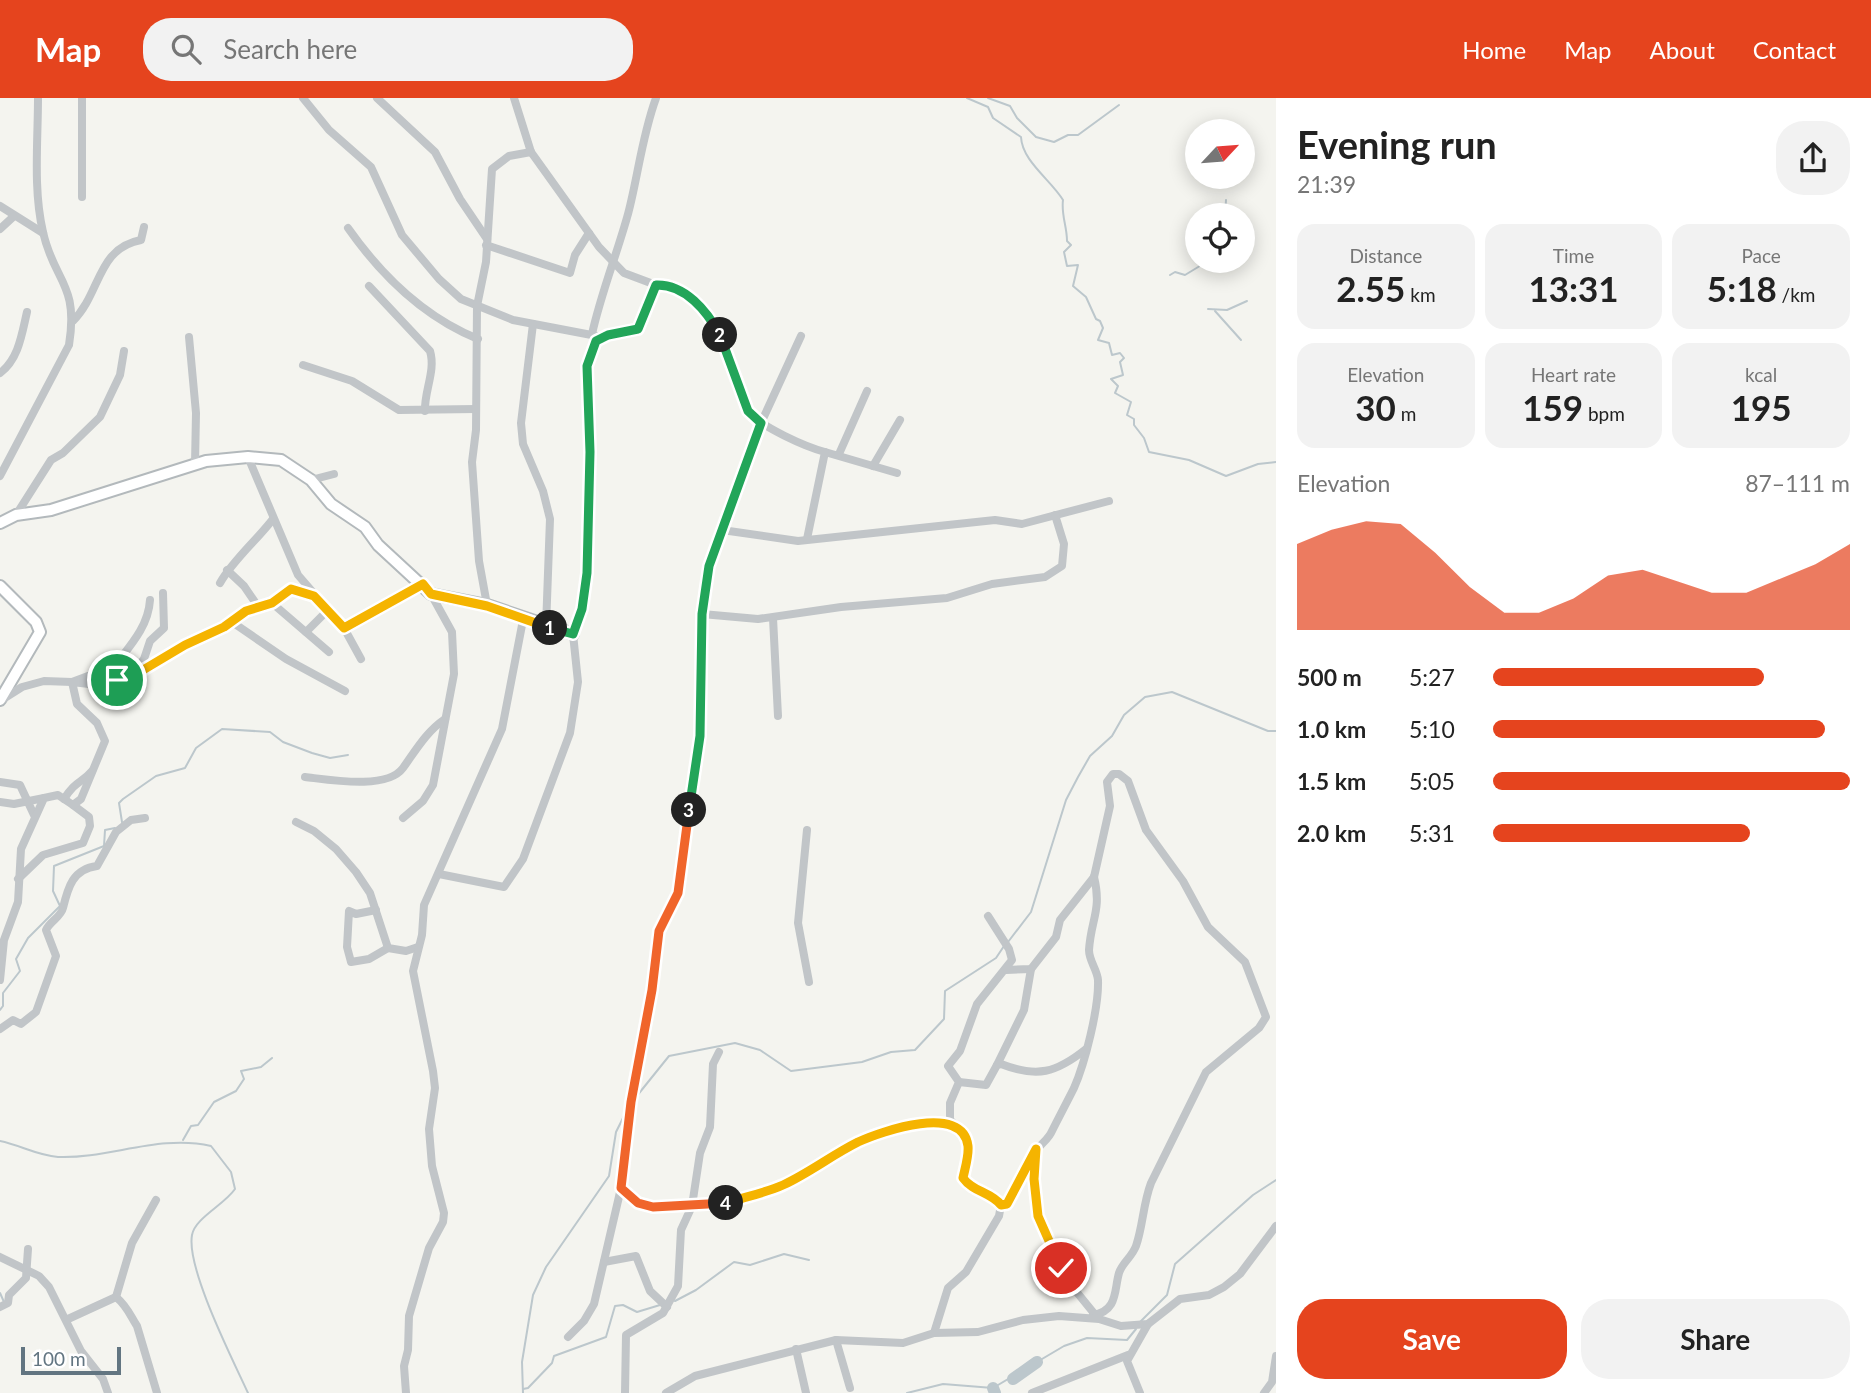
<!DOCTYPE html>
<html lang="en">
<head>
<meta charset="utf-8">
<style>
  body { margin:0; font-family:Lato,sans-serif; background:#f2f2f2; color:#222; height:100vh; display:flex; flex-direction:column; font-size:26px; white-space:nowrap }
  * { box-sizing:border-box; margin:0 }
  p { font-size:23px; color:#767676 }
  .icon { flex:none; width:38px; height:38px; fill:none; stroke:currentColor; stroke-width:2; stroke-linecap:round; stroke-linejoin:round }
  .map { position:relative; flex:1; overflow:hidden }
  .panel { display:flex; flex-direction:column; background:#fff; width:595px }
  .panel>* { flex:none }
  .needle { width:46px; rotate:64deg }
  .controls { position:absolute; left:1185px; top:21px; display:grid; gap:14px }
  .controls a { display:grid; place-items:center; width:70px; height:70px; border-radius:50%; background:#fff; box-shadow:0 4px 18px #0003; font-size:35px }
  .scale { position:absolute; left:21px; bottom:18px; width:100px; box-sizing:border-box; padding-left:7px; border:4px solid #627581; border-top:0; font-size:19px; line-height:24px; white-space:nowrap; color:#627581; -webkit-text-stroke:5px #fff; paint-order:stroke }
  .pin { position:absolute; display:grid; place-items:center; width:60px; height:60px; color:#fff; margin:-30px; border:4px solid #fff; border-radius:50%; box-shadow:0 2px 7px #0007 }
  .km { position:absolute; width:35px; height:35px; margin:-18px; border-radius:50%; background:#222; color:#fff; font-size:19px; line-height:35px; text-align:center }
  .round { display:grid; place-items:center; flex:none; width:74px; height:74px; border-radius:28px; background:#f2f2f2 }
  .summary { display:flex; align-items:center; justify-content:space-between; height:119px; padding:0 21px }
  h1 { font-size:38px; font-weight:700; line-height:52px }
  .metrics { display:grid; grid-template-columns:repeat(3,1fr); gap:10px; height:119px; padding:7px 21px }
  .metrics div { display:grid; align-content:center; border-radius:18px; background:#f2f2f2; text-align:center }
  .metrics b { font-size:35px; font-weight:700 }
  .metrics small { font-size:19px; font-weight:400 }
  .metrics p { font-size:19px }
  .chart { height:196px; padding:14px 21px }
  .chart p { display:flex; justify-content:space-between }
  .chart svg { width:100%; height:126px; margin-top:7px; fill:#e5441e; opacity:.7 }
  .cta { display:flex; gap:14px; margin-top:auto; padding:14px 21px }
  .cta a { flex:1; height:80px; border-radius:28px; background:#e5441e; color:#fff; font-size:28px; font-weight:700; line-height:80px; text-align:center }
  .cta a+a { background:#f2f2f2; color:#222 }
  ul { padding:0 21px; list-style:none; font-size:23px }
  li { display:grid; grid-template-columns:112px 84px 1fr; align-items:center; height:52px }
  li i { height:18px; border-radius:9px; background:#e5441e }
  header { display:flex; align-items:center; gap:42px; box-sizing:border-box; height:98px; padding:0 35px; background:#e5441e; color:#fff }
  header strong { font-size:33px }
  nav { display:flex; gap:38px; margin-inline-start:auto; font-size:24px }
  .search { width:490px; height:63px; background:#f2f2f2; display:flex; align-items:center; gap:18px; box-sizing:border-box; padding:0 24px; border-radius:28px; color:#767676; font-size:26px }
  main { display:flex; flex:1; min-height:0 }
  .map>svg:first-child { display:block }
</style>
</head>
<body>
<header>
<strong>Map</strong>
<div class="search"><svg class="icon" aria-label="search" viewBox="0 0 24 24"><circle cx="10" cy="10" r="6"/><path d="M15 15l6 6"/></svg>Search here</div>
<nav><a>Home</a><a>Map</a><a>About</a><a>Contact</a></nav>
</header>
<main>
<div class="map">
<svg width="1276" height="1295" viewBox="0 0 1276 1295">
  <rect width="100%" height="100%" fill="#f4f4ef"/>
  <g fill="none" stroke-linecap="round" stroke-linejoin="round">
    <g stroke="#bcc7cc" stroke-width="2">
      <path d="M967,0L988,9L993,20L1021,39C1022,63 1051,82 1063,102C1061,117 1067,128 1067,143L1071,147L1064,154L1067,168L1078,167L1073,188L1086,199L1096,221L1100,223L1103,230L1098,242L1109,245L1112,257L1120,255L1124,260L1120,264L1123,277L1111,281L1118,288L1115,295L1131,304L1127,317L1134,321V327L1144,340L1149,354L1189,362L1226,378L1258,366L1276,364"/>
      <path d="M988,0L1010,8L1017,20L1036,39L1054,44L1068,37H1078L1119,7"/>
      <path d="M1225,117L1226,102"/>
      <path d="M1170,177L1175,174L1185,177L1208,163"/>
      <path d="M1208,211L1227,212L1247,203"/>
      <path d="M1215,213L1241,242"/>
      <path d="M122,724L119,705L123,701L156,678L185,670L196,650L222,631L270,634L283,644L312,655L330,660L348,657"/>
      <path d="M1008,844L1031,814L1066,702L1078,679L1090,658L1112,638L1124,617L1145,599L1172,594L1268,633H1276"/>
      <path d="M0,912L3,908V895L20,873L16,861L28,840L60,808L53,793L54,768L104,748L105,732L115,730"/>
      <path d="M636,999L669,958L735,945L760,952L791,973L862,964L891,954L915,952L944,921L945,893L996,860L1004,848"/>
      <path d="M183,1042L191,1028L198,1027L214,1004L236,993L244,981L241,973L261,969L272,960"/>
      <path d="M0,1043C20,1047 36,1057 58,1059C109,1061 159,1036 211,1048L231,1074L235,1091C224,1107 195,1120 192,1137C186,1170 233,1262 248,1295"/>
      <path d="M0,1195L4,1204"/>
      <path d="M675,1203L696,1192L734,1164L750,1167L784,1156L809,1162"/>
      <path d="M1140,1224L1167,1197L1175,1166L1253,1097L1276,1082"/>
      <path d="M523,1291L528,1290L552,1265L554,1258L606,1239L615,1208L623,1207L637,1214L660,1207"/>
      <path d="M523,1295L522,1264L533,1197L546,1169L609,1078L616,1034L627,1012"/>
      <path d="M907,1295L943,1286L993,1290L1064,1248L1087,1240L1127,1242L1136,1231"/>
    </g>
    <g stroke="#bcc7cc" stroke-width="12">
      <path d="M1013,1281L1037,1264"/>
      <path d="M993,1290L995,1295"/>
    </g>
    <defs>
      <g id="secondary">
        <path d="M0,425L16,417L51,412L206,363L248,359L281,362L311,382L331,406L365,429L378,447L431,496L487,507L573,536"/>
        <path d="M0,488L36,524L40,534L0,602"/>
      </g>
    </defs>
    <use href="#secondary" stroke="#b3b9bc" stroke-width="14"/>
    <g stroke="#c1c5c8" stroke-width="8">
      <path d="M303,0L329,32L371,69L402,137L439,181L461,201L513,222L602,239"/>
      <path d="M377,0L435,54L460,101L487,141"/>
      <path d="M514,0L531,54L599,149L624,175L656,187"/>
      <path d="M82,99V0"/>
      <path d="M0,108L43,135"/>
      <path d="M348,130C381,177 424,219 478,241"/>
      <path d="M0,131L13,119"/>
      <path d="M486,147L570,175L575,157L589,135"/>
      <path d="M369,188L430,253C436,273 424,293 425,313"/>
      <path d="M73,223C101,195 97,150 141,142L144,129"/>
      <path d="M533,226L521,325L523,346L543,393L550,421L546,529"/>
      <path d="M592,236C601,195 617,156 628,116C638,78 642,38 656,0"/>
      <path d="M189,239L196,315L195,366"/>
      <path d="M303,267L352,283L399,312L476,311"/>
      <path d="M0,275C19,261 22,235 27,214"/>
      <path d="M825,354L897,375"/>
      <path d="M839,356L867,293"/>
      <path d="M248,359L298,477L344,530L361,561"/>
      <path d="M873,368L900,322"/>
      <path d="M0,378L69,247C79,185 54,184 43,134C33,92 38,43 38,0"/>
      <path d="M311,382L334,376"/>
      <path d="M16,417L51,362L63,355L100,319L120,277L124,253"/>
      <path d="M722,432L798,443L995,422L1022,426L1109,403"/>
      <path d="M227,472L244,488L257,507"/>
      <path d="M220,485C233,462 257,442 273,421"/>
      <path d="M272,505L291,491L312,498"/>
      <path d="M487,507L479,463L472,364L476,332L477,208L486,164L492,71L509,58L531,54"/>
      <path d="M702,516L758,521L841,509L947,500L992,486L1045,479L1062,468L1064,446L1055,417"/>
      <path d="M773,520L778,618"/>
      <path d="M229,526L257,507L261,510L272,505L329,554"/>
      <path d="M344,530L423,486"/>
      <path d="M306,534L327,513"/>
      <path d="M133,575L144,561L150,543L164,530L163,495"/>
      <path d="M3,601L22,589L44,583L72,584L88,578L104,583C120,557 148,535 150,502"/>
      <path d="M305,679C331,682 387,692 403,670C416,652 426,634 445,621"/>
      <path d="M0,684L20,687L34,717"/>
      <path d="M64,701C76,682 81,686 92,673"/>
      <path d="M0,704L14,706L44,700"/>
      <path d="M403,720L423,703L433,687L454,576L452,534L431,496"/>
      <path d="M296,724L314,733L336,751L356,774L370,795L388,850L406,853L418,849"/>
      <path d="M807,732L798,825L809,884"/>
      <path d="M439,776L504,789L523,761L570,635L578,584L573,536L582,511L587,475L590,354L587,268L596,243L608,237L638,231L656,187C724,185 723,280 749,314C761,329 806,349 825,354L807,441"/>
      <path d="M1094,779C1102,812 1091,821 1089,852C1089,863 1097,871 1098,882C1099,910 1085,965 1074,990C1067,1004 1059,1019 1052,1033C1047,1045 1034,1048 1034,1063C1032,1110 1048,1138 1065,1178L1075,1182V1192L1097,1219"/>
      <path d="M18,781L43,757L83,745L90,728L89,719L73,707"/>
      <path d="M376,812L356,816L349,813L347,849L351,864L369,861L388,850"/>
      <path d="M1006,872L1031,871L1056,839L1060,822L1094,779L1110,708L1107,684L1113,676H1119L1128,683L1146,732L1183,783L1208,829L1245,864L1266,919L1259,930L1206,974L1151,1085C1143,1106 1143,1128 1136,1148C1132,1159 1122,1165 1119,1175C1114,1192 1118,1213 1093,1217"/>
      <path d="M0,882L4,842L18,804L21,751L44,700L58,697L73,707L81,701L105,643L97,625L77,606L72,584L106,588L138,575L229,526H235L286,561L345,593"/>
      <path d="M0,931L13,922L21,926L36,914L56,858L46,832C50,823 61,819 63,810C68,789 73,771 97,768L116,734L131,722L145,720"/>
      <path d="M997,967L1024,912L1031,871"/>
      <path d="M959,984L986,987L997,967L1001,966C1037,980 1056,975 1086,951"/>
      <path d="M621,1090C645,1111 650,1107 679,1107C714,1108 751,1102 783,1087C837,1062 890,1012 954,1028"/>
      <path d="M1001,1107L1007,1106L1033,1057"/>
      <path d="M0,1159L39,1178L49,1189L81,1253L103,1281L108,1295"/>
      <path d="M604,1164L636,1158L650,1193L667,1209"/>
      <path d="M116,1199C127,1208 130,1217 137,1228L157,1295"/>
      <path d="M116,1199L132,1145L156,1102"/>
      <path d="M0,1209L8,1205L9,1197L26,1180L28,1151"/>
      <path d="M68,1221L116,1199"/>
      <path d="M934,1235L948,1190L966,1174L999,1118L1001,1107C991,1094 973,1094 963,1080L968,1048L963,1034L950,1022V1005L959,984L948,968L960,953L977,906L1012,862L1009,851L988,818"/>
      <path d="M568,1239L584,1223L594,1206L621,1090L631,1004L652,892L659,833L678,795L700,637L703,493L709,468L761,325L801,238"/>
      <path d="M836,1242L850,1290"/>
      <path d="M796,1251L806,1295"/>
      <path d="M406,1295L404,1268L408,1252L409,1218L429,1150L443,1124L444,1115L432,1068L429,1031L435,990L433,973L413,873L422,837L424,807L502,631L523,522"/>
      <path d="M625,1295L626,1237L663,1215L678,1188L681,1132L692,1108L700,1055L710,1029L713,966L719,954"/>
      <path d="M666,1295L695,1278L836,1242L903,1245L934,1235L978,1234L1023,1222L1059,1218L1099,1221L1121,1228L1148,1226L1180,1201L1209,1197L1224,1189L1240,1176L1276,1128"/>
      <path d="M1032,1295L1128,1257"/>
      <path d="M1140,1295L1127,1263L1148,1226"/>
      <path d="M1264,1295L1272,1284L1276,1258"/>
    </g>
    <use href="#secondary" stroke="#fff" stroke-width="10"/>
  </g>
  <g fill="none" stroke-linecap="round" stroke-linejoin="round">
    <defs>
      <path id="split-1" d="M117,582L138,575L185,547L224,529L246,513L272,505L291,491L314,498L344,530L423,486L431,496L487,508L550,530"/>
      <path id="split-2" d="M550,530L573,536L582,511L587,475L590,354L587,268L596,243L608,237L638,231L656,187C685,186 707,213 720,237"/>
      <path id="split-3" d="M689,712L700,638L702,516L709,468L761,325L748,313L720,237"/>
      <path id="split-4" d="M689,712L678,795L659,833L652,892L631,1004L621,1090L638,1105L653,1109L726,1105"/>
      <path id="split-5" d="M726,1105C745,1099 765,1095 783,1087C809,1075 832,1057 858,1044C882,1033 963,1005 968,1048C969,1058 965,1070 963,1080C973,1094 991,1094 1001,1107L1007,1106L1036,1051L1034,1081L1038,1118L1061,1170"/>
    </defs>
    <use href="#split-1" stroke="#fff" stroke-width="14"/>
    <use href="#split-2" stroke="#fff" stroke-width="14"/>
    <use href="#split-3" stroke="#fff" stroke-width="14"/>
    <use href="#split-4" stroke="#fff" stroke-width="14"/>
    <use href="#split-5" stroke="#fff" stroke-width="14"/>
    <use href="#split-1" stroke="#f5b400" stroke-width="9"/>
    <use href="#split-2" stroke="#22a559" stroke-width="9"/>
    <use href="#split-3" stroke="#22a559" stroke-width="9"/>
    <use href="#split-4" stroke="#f0652b" stroke-width="9"/>
    <use href="#split-5" stroke="#f5b400" stroke-width="9"/>
  </g>
</svg>
<div class="controls">
<a><svg class="needle" viewBox="-14 -14 28 28"><path d="M0-13l5 13h-10z" fill="#e53935"/><path d="M0 13l5-13h-10z" fill="#767676"/></svg></a>
<a><svg class="icon" aria-label="locate" viewBox="0 0 24 24"><circle cx="12" cy="12" r="6"/><path d="M12 2v4M12 18v4M2 12h4M18 12h4"/></svg></a>
</div>
<div class="scale">100 m</div>
<div class="pin" style="left:117px;top:582px;background:#1e9e55"><svg class="icon" aria-label="arrive" viewBox="0 0 24 24"><path d="M6 21V4h12l-3 4 3 4H6"/></svg></div>
<div class="pin" style="left:1061px;top:1170px;background:#d93025"><svg class="icon" aria-label="check" viewBox="0 0 24 24"><path d="M5 12l5 5 9-10"/></svg></div>
<b class="km" style="left:550px;top:530px">1</b>
<b class="km" style="left:720px;top:237px">2</b>
<b class="km" style="left:689px;top:712px">3</b>
<b class="km" style="left:726px;top:1105px">4</b>
</div>
<section class="panel">
<div class="summary"><div><h1>Evening run</h1><p>21:39</p></div><a class="round"><svg class="icon" aria-label="share" viewBox="0 0 24 24"><path d="M12 15V3M7 8l5-5 5 5M5 13v7h14v-7"/></svg></a></div>
<div class="metrics">
<div><p>Distance</p><b>2.55<small> km</small></b></div>
<div><p>Time</p><b>13:31</b></div>
<div><p>Pace</p><b>5:18<small> /km</small></b></div>
</div>
<div class="metrics">
<div><p>Elevation</p><b>30<small> m</small></b></div>
<div><p>Heart rate</p><b>159<small> bpm</small></b></div>
<div><p>kcal</p><b>195</b></div>
</div>
<div class="chart"><p><span>Elevation</span>87–111 m</p>
<svg viewBox="0 0 160 44" preserveAspectRatio="none"><path d="M0 44V14L10 9L20 6L30 7L40 17L50 29L60 38L70 38L80 33L90 25L100 23L110 27L120 31L130 31L140 26L150 21L160 14V44z"/></svg>
</div>
<ul>
<li><b>500 m</b>5:27<i style="width:76%"></i></li>
<li><b>1.0 km</b>5:10<i style="width:93%"></i></li>
<li><b>1.5 km</b>5:05<i style="width:100%"></i></li>
<li><b>2.0 km</b>5:31<i style="width:72%"></i></li>
</ul>
<div class="cta"><a>Save</a><a>Share</a></div>
</section>
</main>
</body>
</html>
